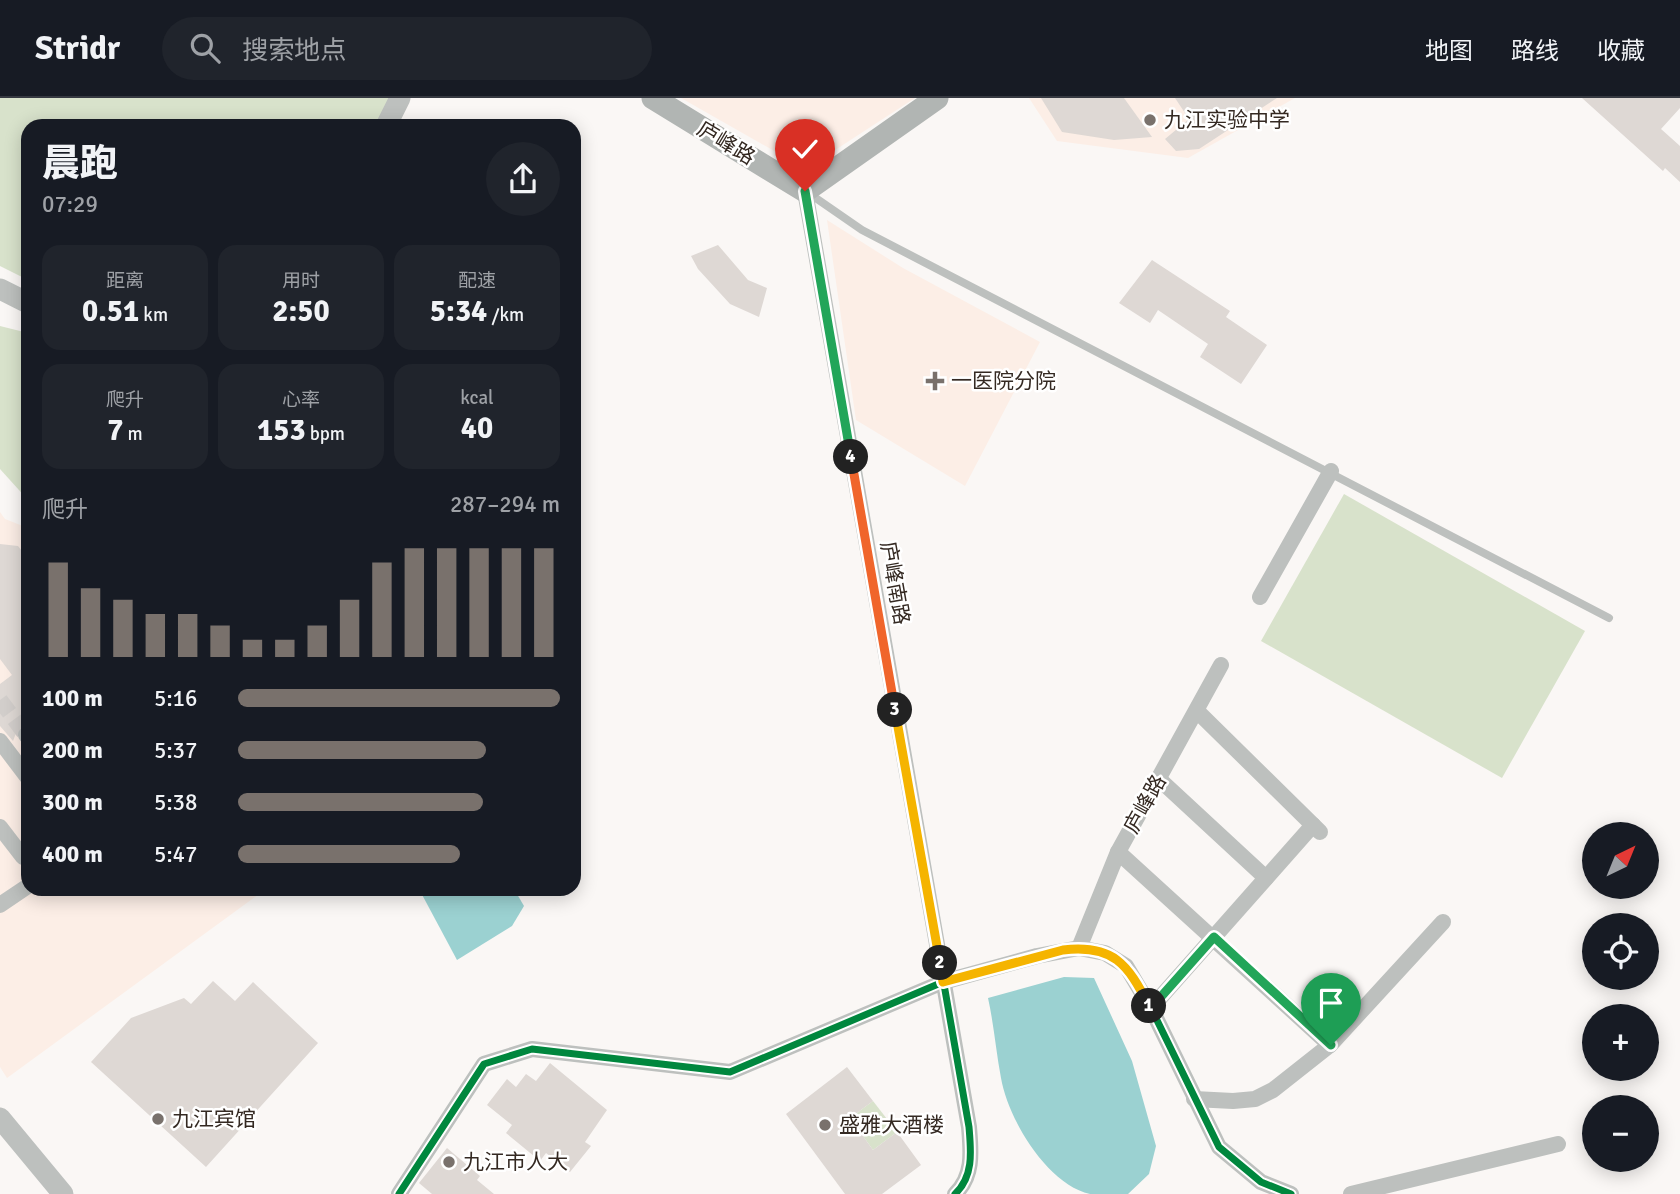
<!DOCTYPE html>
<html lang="zh">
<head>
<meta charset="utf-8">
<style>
  body { margin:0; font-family:Signika,"Noto Sans SC",sans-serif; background:#20242c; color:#f1f3f6; height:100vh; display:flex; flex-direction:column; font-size:26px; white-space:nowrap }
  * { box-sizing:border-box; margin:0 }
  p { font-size:23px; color:#9ea1a6 }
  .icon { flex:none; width:38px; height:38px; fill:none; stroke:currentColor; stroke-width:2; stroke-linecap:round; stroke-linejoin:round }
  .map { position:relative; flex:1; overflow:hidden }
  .panel { position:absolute; left:21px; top:21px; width:560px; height:777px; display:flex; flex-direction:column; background:#171b24; border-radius:21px; box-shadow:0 4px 18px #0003 }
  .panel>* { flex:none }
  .needle { width:46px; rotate:43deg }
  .buttons { position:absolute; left:1582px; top:724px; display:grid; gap:14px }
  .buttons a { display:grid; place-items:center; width:77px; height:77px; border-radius:50%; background:#171b24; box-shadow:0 4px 18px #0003; font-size:35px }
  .pin { position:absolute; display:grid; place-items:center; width:60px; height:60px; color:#fff; margin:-72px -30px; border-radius:50% 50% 50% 0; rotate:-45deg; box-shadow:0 0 7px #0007 }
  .pin .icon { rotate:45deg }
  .km { position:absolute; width:35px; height:35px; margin:-18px; border-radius:50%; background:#222; color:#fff; font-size:19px; line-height:35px; text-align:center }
  .round { display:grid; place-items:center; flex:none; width:74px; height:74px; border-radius:37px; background:#20242c }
  .overview { display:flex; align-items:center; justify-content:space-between; height:119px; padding:0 21px }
  h1 { font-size:38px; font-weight:800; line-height:52px }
  .stats { display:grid; grid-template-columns:repeat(3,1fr); gap:10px; height:119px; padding:7px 21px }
  .stats div { display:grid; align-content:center; border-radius:18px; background:#20242c; text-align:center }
  .stats b { font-size:30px; font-weight:800 }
  .stats small { font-size:19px; font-weight:400 }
  .stats p { font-size:19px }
  .chart { height:196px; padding:14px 21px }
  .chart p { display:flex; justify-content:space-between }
  .chart svg { width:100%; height:126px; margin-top:7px; stroke:#79716c; stroke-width:6 }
  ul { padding:0 21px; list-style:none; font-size:23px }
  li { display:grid; grid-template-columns:112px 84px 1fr; align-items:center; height:52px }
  li i { height:18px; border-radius:9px; background:#79716c }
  header { display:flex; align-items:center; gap:42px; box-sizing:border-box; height:98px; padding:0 35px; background:#171b24; border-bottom:2px solid #363941 }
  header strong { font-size:33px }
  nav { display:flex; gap:38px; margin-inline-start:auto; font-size:24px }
  .search { width:490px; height:63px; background:#20242c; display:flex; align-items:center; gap:18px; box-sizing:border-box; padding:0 24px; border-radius:38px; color:#9ea1a6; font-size:26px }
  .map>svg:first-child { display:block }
</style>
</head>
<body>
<header>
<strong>Stridr</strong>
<div class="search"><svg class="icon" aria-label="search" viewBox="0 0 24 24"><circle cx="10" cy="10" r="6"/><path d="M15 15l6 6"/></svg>搜索地点</div>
<nav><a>地图</a><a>路线</a><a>收藏</a></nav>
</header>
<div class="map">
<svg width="1680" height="1096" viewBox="0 0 1680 1096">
  <rect width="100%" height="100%" fill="#faf7f5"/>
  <g fill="#fceee6">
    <path d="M681,0H915L806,71Z"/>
    <path d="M1029,0H1295L1188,60L1057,43Z"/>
    <path d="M827,122L903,170L1040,244L965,388L856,322Z"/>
    <path d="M0,414L5,421L28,430V791H266L7,980L0,969Z"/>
  </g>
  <g fill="#d8e2cb">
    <path d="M0,0H390L376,28H28V182L0,168Z"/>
    <path d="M0,228L28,235V402L0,371Z"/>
    <path d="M1344,396L1585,533L1502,680L1261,543Z"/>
    <path d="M873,1003L897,1034L873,1052L850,1020Z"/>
  </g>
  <g fill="#9bd1d1">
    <path d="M419,791H514L524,808L512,828L457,862Z"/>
    <path d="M1064,879L1094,880L1132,963L1156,1048L1149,1076L1128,1096C1116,1096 1102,1096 1090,1096C1047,1086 1008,1021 1001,980C996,954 994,927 988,900Z"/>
  </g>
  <g fill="#ded8d4">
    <path d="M1041,0H1124L1152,39L1114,42L1062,34Z"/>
    <path d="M1175,0H1277L1199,51L1176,53L1165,41L1189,21Z"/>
    <path d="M1582,0H1680V10L1661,31L1680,48V84L1665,70L1663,73Z"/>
    <path d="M718,147L748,182L767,190L759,219L730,206L698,171L691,158Z"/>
    <path d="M1152,162L1230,213L1226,219L1267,247L1241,286L1200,259L1208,246L1158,212L1150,225L1119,205Z"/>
    <path d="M0,446L18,448L28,461V627L18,630L13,643L0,628V586L12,577L0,561Z"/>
    <path d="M213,883L235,903L253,884L318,945L206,1069L91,964L131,920L184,900L191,906Z"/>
    <path d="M550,965L607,1012L585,1044L591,1048L570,1074L546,1055L540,1063L506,1035L512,1027L487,1007L507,981L516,989L526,976L536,983Z"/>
    <path d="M847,969L873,1003L850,1020L873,1052L897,1034L921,1067L882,1096H845L786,1016Z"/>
    <path d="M447,1050L480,1078L477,1082L494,1096H432L419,1085Z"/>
  </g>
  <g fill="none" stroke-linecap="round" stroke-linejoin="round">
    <path stroke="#d2cecb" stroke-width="16" stroke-dasharray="16 8" stroke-linecap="butt" d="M0,602L26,637"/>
    <path stroke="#bdc0be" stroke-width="8" d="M807,94L862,132L1609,520"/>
    <g stroke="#bdc0be" stroke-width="16">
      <path d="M805,93L969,1029C971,1053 974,1078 955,1096"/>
      <path d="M1260,499L1331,373"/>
      <path d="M1197,613L1320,734"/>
      <path d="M26,637L28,639"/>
      <path d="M0,643L28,680"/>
      <path d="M1159,681L1266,780"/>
      <path d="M0,729L23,759L28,755"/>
      <path d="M1118,754L1330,947"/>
      <path d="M0,807L28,788"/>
      <path d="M1079,850L1118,754L1221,567"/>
      <path d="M1151,910L1313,727"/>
      <path d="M1194,1001L1233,1003L1255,1001L1273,992L1330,947L1443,824"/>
      <path d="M399,1096L484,966L532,951L730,974L943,884L1037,858L1079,850L1105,855L1126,868L1151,910L1219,1049L1261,1084L1291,1096"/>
      <path d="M1351,1096L1558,1046"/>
    </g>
    <g stroke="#bdc0be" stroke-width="21">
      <path d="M386,28L400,0"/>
      <path d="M0,191L28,205"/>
      <path d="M0,1020L63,1096"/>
    </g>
    <path stroke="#b1b5b3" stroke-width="23" d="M653,0L805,93L937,0"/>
    <defs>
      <g id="cycleway">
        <path d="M805,93L969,1029C971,1053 974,1078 955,1096"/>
        <path d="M399,1096L484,966L532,951L730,974L943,884L1037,858L1079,850L1105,855L1126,868L1151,910L1219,1049L1261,1084L1291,1096"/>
      </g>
    </defs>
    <use href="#cycleway" stroke="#fff" stroke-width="11"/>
    <use href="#cycleway" stroke="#00873e" stroke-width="7"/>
  </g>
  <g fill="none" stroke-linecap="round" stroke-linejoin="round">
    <defs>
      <path id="split-1" d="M1149,908L1151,910L1214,839L1331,947"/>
      <path id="split-2" d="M940,865L943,884L1063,852C1113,846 1128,866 1149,908"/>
      <path id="split-3" d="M895,612L940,865"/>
      <path id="split-4" d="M851,359L895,612"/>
      <path id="split-5" d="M805,93L851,359"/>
    </defs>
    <use href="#split-1" stroke="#fff" stroke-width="14"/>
    <use href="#split-2" stroke="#fff" stroke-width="14"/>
    <use href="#split-3" stroke="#fff" stroke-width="14"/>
    <use href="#split-4" stroke="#fff" stroke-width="14"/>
    <use href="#split-5" stroke="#fff" stroke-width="14"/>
    <use href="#split-1" stroke="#22a559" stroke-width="9"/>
    <use href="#split-2" stroke="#f5b400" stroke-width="9"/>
    <use href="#split-3" stroke="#f5b400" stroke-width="9"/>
    <use href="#split-4" stroke="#f0652b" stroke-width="9"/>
    <use href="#split-5" stroke="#22a559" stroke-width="9"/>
  </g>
  <g fill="#79716c" stroke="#fff" stroke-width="2.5">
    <circle cx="1150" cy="22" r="7"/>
    <path d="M931.5 272.5h7v7h7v7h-7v7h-7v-7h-7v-7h7z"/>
    <circle cx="158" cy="1021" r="7"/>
    <circle cx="825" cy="1027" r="7"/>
    <circle cx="449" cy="1064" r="7"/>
  </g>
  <g text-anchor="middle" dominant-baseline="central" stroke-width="5" stroke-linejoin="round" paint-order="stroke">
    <g font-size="21" fill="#342922" stroke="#fff" text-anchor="start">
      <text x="1164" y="22">九江实验中学</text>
      <text x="951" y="283">一医院分院</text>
      <text x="172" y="1021">九江宾馆</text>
      <text x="839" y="1027">盛雅大酒楼</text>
      <text x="463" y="1064">九江市人大</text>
    </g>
    <g font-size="21" fill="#342922" stroke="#fff">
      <text transform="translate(726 45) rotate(31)">庐峰路</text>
      <text transform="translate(895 485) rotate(80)">庐峰南路</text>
      <text transform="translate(1145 706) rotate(-61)">庐峰路</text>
    </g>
  </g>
</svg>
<div class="buttons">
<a><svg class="needle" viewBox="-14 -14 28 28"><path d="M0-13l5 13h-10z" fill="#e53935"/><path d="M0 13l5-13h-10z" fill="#9ea1a6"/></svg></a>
<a><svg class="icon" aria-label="locate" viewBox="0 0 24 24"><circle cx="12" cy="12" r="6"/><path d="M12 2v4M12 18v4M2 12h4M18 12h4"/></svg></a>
<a>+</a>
<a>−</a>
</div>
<div class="pin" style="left:1331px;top:947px;background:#1e9e55"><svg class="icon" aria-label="arrive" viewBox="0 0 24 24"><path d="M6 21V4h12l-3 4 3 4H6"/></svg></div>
<div class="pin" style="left:805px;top:93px;background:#d93025"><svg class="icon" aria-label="check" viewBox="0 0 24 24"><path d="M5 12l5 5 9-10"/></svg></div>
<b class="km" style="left:1149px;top:908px">1</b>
<b class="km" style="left:940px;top:865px">2</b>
<b class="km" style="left:895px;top:612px">3</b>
<b class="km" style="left:851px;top:359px">4</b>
<section class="panel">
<div class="overview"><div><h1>晨跑</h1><p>07:29</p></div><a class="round"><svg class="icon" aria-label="share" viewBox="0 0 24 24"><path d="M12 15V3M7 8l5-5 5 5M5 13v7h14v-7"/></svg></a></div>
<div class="stats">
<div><p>距离</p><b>0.51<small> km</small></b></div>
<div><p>用时</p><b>2:50</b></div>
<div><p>配速</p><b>5:34<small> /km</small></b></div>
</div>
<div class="stats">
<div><p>爬升</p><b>7<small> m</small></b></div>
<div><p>心率</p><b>153<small> bpm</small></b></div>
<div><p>kcal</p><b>40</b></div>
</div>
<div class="chart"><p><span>爬升</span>287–294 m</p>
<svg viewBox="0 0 160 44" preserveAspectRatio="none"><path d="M5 44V11M15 44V20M25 44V24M35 44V29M45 44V29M55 44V33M65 44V38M75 44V38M85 44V33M95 44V24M105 44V11M115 44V6M125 44V6M135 44V6M145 44V6M155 44V6"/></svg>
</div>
<ul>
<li><b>100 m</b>5:16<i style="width:100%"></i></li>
<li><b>200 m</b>5:37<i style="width:77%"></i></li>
<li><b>300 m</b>5:38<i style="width:76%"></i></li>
<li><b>400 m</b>5:47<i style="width:69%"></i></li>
</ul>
</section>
</div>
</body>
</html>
